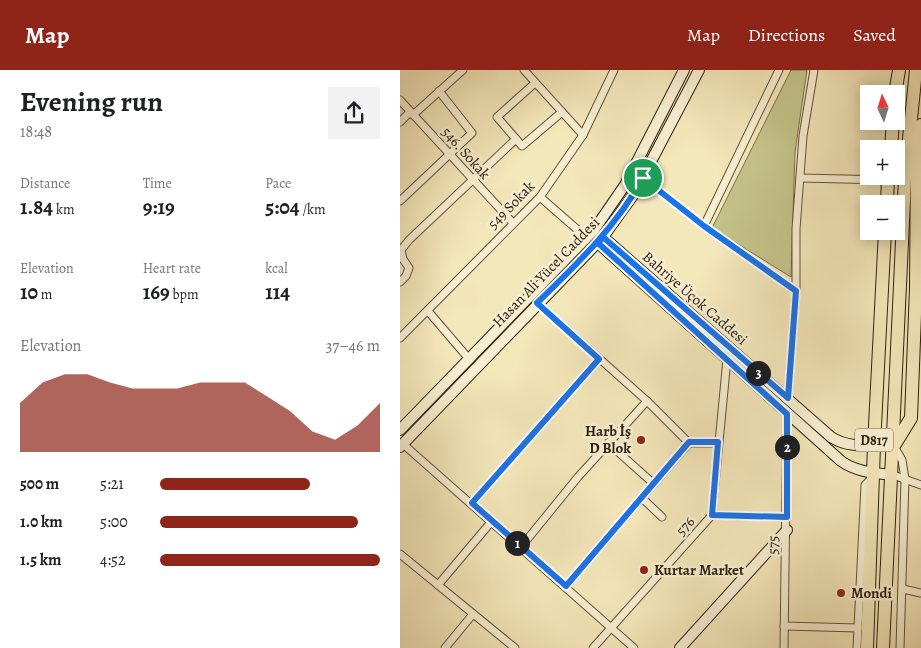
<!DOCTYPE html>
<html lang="en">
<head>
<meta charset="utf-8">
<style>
  body { margin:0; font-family:Alegreya,serif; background:#f2f2f2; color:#202124; height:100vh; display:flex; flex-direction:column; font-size:19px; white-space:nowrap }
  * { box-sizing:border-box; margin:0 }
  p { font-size:16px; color:#757577 }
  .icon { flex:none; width:28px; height:28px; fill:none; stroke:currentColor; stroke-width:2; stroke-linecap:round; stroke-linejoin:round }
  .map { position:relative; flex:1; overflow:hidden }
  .sheet { display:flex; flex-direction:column; background:#fff; width:400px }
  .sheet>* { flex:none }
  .needle { width:32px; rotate:356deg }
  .fabs { position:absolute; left:460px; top:15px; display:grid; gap:10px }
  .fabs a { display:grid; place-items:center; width:45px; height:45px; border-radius:0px; background:#fff; box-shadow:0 2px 12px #0003; font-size:25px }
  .pin { position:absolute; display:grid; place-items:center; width:42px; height:42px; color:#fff; margin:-21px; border:2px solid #fff; border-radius:50%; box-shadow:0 1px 5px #0007 }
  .km { position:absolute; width:25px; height:25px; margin:-12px; border-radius:50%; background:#222; color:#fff; font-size:14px; line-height:25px; text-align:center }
  .round { display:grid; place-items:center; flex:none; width:52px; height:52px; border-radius:0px; background:#f2f2f2 }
  .headline { display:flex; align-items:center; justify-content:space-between; height:85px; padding:0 20px }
  h1 { font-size:28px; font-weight:700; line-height:38px }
  .stats { display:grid; grid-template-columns:repeat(3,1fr); gap:8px; height:85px; padding:5px 20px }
  .stats div { display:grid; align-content:center }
  .stats b { font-size:21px; font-weight:700 }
  .stats small { font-size:14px; font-weight:400 }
  .stats p { font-size:14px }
  .chart { height:140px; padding:10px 20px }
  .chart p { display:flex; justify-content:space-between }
  .chart svg { width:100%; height:90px; margin-top:5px; fill:#8f2418; opacity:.7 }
  ul { padding:0 20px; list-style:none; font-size:16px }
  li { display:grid; grid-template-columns:80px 60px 1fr; align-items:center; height:38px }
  li i { height:12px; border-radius:6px; background:#8f2418 }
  header { display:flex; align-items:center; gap:30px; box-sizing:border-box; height:70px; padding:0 25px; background:#8f2418; color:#fff }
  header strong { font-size:24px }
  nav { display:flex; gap:28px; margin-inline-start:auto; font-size:18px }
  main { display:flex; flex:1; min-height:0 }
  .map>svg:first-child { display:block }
</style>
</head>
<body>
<header>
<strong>Map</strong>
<nav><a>Map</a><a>Directions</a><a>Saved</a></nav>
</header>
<main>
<section class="sheet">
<div class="headline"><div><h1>Evening run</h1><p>18:48</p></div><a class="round"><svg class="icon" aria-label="share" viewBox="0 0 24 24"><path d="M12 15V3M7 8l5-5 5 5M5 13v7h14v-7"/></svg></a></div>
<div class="stats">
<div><p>Distance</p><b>1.84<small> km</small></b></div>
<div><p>Time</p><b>9:19</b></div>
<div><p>Pace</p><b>5:04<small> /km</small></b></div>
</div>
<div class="stats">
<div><p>Elevation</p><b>10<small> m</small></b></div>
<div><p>Heart rate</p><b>169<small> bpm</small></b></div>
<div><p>kcal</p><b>114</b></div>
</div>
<div class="chart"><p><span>Elevation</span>37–46 m</p>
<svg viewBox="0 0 160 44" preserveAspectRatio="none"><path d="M0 44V20L10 10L20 6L30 6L40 10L50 13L60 13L70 13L80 10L90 10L100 10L110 17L120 24L130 34L140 38L150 31L160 20V44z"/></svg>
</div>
<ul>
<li><b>500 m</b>5:21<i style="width:68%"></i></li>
<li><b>1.0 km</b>5:00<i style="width:90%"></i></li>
<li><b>1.5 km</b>4:52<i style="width:100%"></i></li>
</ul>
</section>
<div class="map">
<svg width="521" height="578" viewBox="0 0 521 578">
  <rect width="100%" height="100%" fill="#f4e7ba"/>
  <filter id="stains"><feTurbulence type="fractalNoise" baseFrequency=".004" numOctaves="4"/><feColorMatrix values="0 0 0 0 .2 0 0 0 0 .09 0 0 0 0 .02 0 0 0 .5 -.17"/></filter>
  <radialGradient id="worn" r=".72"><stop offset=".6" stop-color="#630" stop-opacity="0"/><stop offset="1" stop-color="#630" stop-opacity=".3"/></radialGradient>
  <path fill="#c4c38a" stroke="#78724e" d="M391,0H407L395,82L391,207L312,158Z"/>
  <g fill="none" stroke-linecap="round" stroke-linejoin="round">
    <defs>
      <g id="street">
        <path d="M124,0L183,65"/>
        <path d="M135,13L97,47L122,76L162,42"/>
        <path d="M0,30L113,153"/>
        <path d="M13,45L63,0"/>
        <path d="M0,52L10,42"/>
        <path d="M243,108L304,156L396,221"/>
        <path d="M400,108L488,110"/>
        <path d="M140,127L187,168"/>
        <path d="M0,131L72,63L39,21"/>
        <path d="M304,156L379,0"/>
        <path d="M0,212L6,206L9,198L3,189L1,180L9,170L116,69"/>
        <path d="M137,233L247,331L289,373H317"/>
        <path d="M28,241L69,289"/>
        <path d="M0,268L140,127L183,65L214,0"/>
        <path d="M388,328L396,221V159L403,66L414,0"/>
        <path d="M208,373L254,414"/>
        <path d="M3,374L234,578"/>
        <path d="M494,376L502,390L505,409L500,578"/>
        <path d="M493,405L521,415"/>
        <path d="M242,428L262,447"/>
        <path d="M72,433L199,289"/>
        <path d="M312,445L387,447"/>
        <path d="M121,477L178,407L247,331"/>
        <path d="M0,484L115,578"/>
        <path d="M38,515L92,451"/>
        <path d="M166,516L289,373"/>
        <path d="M503,519L521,523"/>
        <path d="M384,556L458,558"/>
        <path d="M45,578L73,544"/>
        <path d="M193,578L312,445L327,289"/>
        <path d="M384,578L387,343"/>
        <path d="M457,578L465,415L472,408"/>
      </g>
      <g id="secondary">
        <path d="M203,167L431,367C449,379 473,375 494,376"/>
        <path d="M198,173L441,391C456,402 475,403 493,405"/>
        <path d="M0,360L194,160L225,115L284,0"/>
        <path d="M0,377L203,167L234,124L299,0"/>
        <path d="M280,578L387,460"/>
      </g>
      <g id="highway">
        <path d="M495,24L499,0"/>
        <path d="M491,79L493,51"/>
        <path d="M487,134L488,106"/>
        <path d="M495,374L511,348L516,218L517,90L521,55"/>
        <path d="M467,578L474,375L485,161"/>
        <path d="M483,578L505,108L516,0"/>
      </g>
    </defs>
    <use href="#street" stroke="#5f523b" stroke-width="9"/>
    <use href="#secondary" stroke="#2d2011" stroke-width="12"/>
    <use href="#highway" stroke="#2d2011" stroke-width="14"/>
    <use href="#street" stroke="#f8efd2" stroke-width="7"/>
    <use href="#secondary" stroke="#f8efd2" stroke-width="10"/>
    <use href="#highway" stroke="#f4e7ba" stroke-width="12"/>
  </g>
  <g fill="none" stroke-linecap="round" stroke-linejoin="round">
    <defs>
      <path id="route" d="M243,108C216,157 177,194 137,233L199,289L72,433L166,516L289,372H318L312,445L387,447V344L198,173L203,167L388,328L396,221L304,156L243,108"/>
    </defs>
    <use href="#route" stroke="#fff" stroke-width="10"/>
    <use href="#route" stroke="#1a73e8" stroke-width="6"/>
  </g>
  <g fill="#8f2418" stroke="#f8efd2" stroke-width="2">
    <circle cx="241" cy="370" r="5"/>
    <circle cx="244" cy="500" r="5"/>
    <circle cx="441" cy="523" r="5"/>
  </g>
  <g text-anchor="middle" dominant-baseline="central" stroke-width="5" stroke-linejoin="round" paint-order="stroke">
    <rect fill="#f8efd2" stroke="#6a5e4b" stroke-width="1" x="455" y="358.5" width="38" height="23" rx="4"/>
    <g font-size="14" font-weight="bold" fill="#2d2011">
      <text x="474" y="370">D817</text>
    </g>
    <g font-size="15" fill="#2d2011" stroke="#f8efd2">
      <text transform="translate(66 83) rotate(48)">546. Sokak</text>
      <text transform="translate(111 135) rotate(-46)">549 Sokak</text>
      <text transform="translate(146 202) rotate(-46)">Hasan Ali Yücel Caddesi</text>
      <text transform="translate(295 228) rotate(41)">Bahriye Üçok Caddesi</text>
      <text transform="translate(285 456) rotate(-48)">576</text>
      <text transform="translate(373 475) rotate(-89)">575</text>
    </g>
    <g font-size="15" font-weight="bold" fill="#2d2011" stroke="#f8efd2" text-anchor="start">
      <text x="231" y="361" text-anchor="end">Harb İş<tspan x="231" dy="17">D Blok</tspan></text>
      <text x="254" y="500">Kurtar Market</text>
      <text x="451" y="523">Mondi</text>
    </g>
  </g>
  <rect width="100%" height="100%" filter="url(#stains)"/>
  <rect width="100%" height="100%" fill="url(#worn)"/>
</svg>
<div class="fabs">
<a><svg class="needle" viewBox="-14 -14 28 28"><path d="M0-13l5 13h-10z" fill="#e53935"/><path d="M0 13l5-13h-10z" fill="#757577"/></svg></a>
<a>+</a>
<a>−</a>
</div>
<div class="pin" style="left:243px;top:108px;background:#1e9e55"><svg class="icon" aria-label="arrive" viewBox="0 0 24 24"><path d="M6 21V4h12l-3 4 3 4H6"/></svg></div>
<b class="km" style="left:117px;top:473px">1</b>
<b class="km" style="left:387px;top:377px">2</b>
<b class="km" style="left:358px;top:303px">3</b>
</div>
</main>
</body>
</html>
